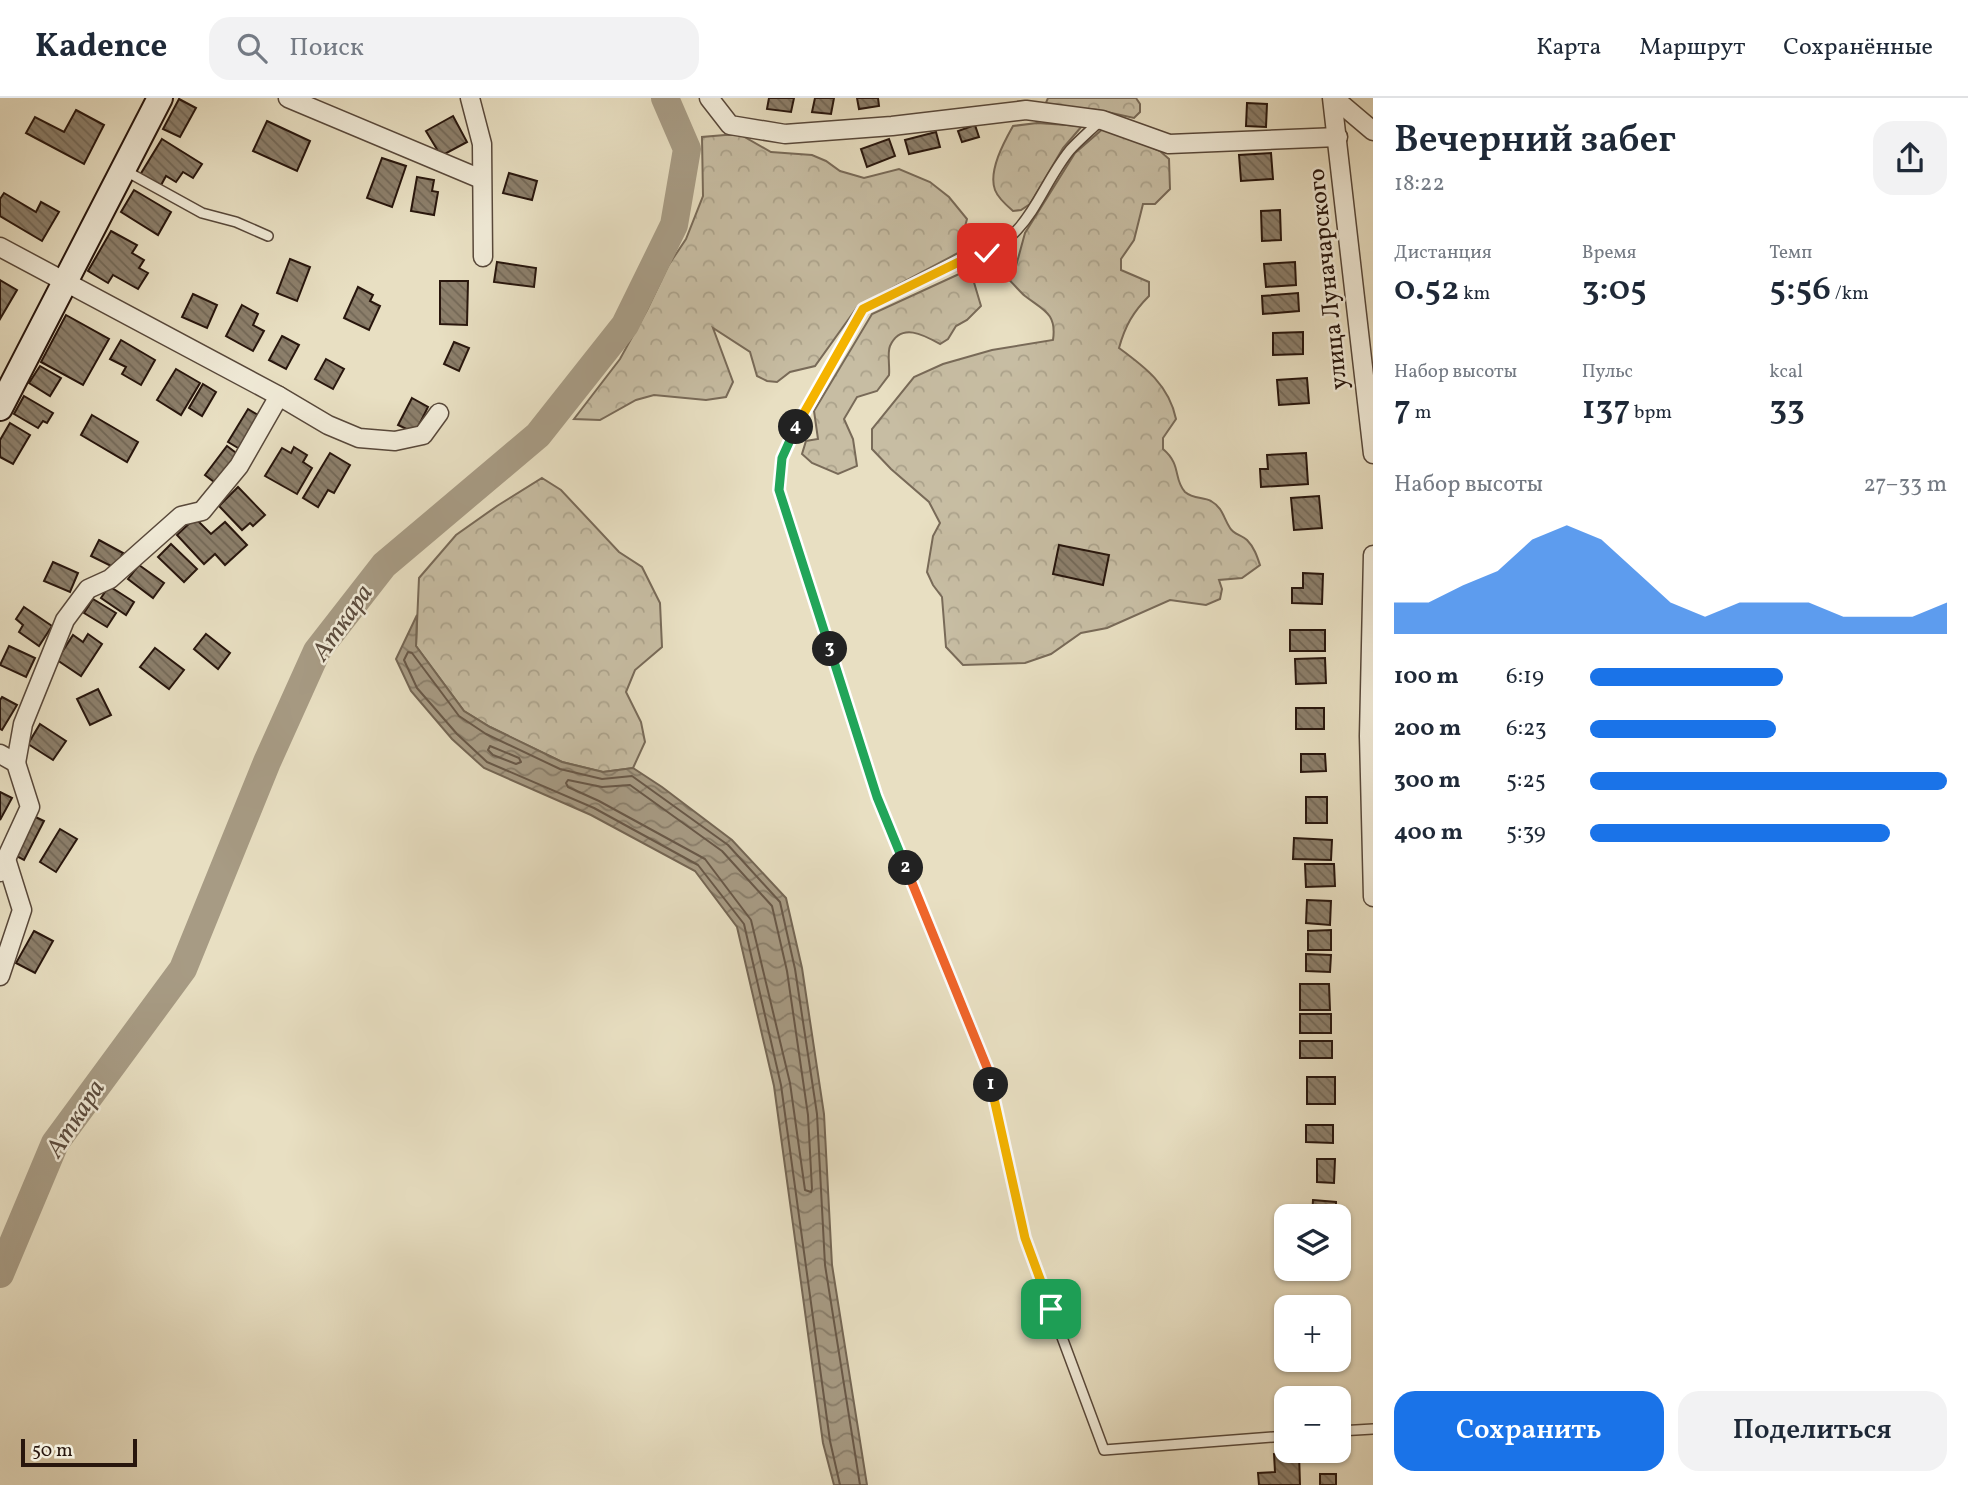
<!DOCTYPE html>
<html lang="ru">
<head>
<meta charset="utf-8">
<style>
  body { margin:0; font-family:Vollkorn,serif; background:#f2f2f3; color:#1f2937; height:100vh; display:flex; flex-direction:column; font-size:26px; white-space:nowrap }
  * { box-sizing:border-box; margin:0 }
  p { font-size:23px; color:#747a83 }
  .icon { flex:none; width:38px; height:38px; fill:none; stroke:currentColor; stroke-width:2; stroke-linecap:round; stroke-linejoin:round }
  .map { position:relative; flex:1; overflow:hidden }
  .drawer { display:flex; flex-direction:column; background:#fff; width:595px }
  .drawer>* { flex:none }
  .controls { position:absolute; left:1274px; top:1106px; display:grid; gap:14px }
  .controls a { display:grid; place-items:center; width:77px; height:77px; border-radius:14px; background:#fff; box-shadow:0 2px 5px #0004; font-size:35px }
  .scale { position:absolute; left:21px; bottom:18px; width:116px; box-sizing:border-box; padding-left:7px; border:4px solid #28160d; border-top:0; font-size:19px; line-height:24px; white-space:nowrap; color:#28160d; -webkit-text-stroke:5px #f0ead7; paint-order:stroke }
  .pin { position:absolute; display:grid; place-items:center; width:60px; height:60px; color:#fff; margin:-30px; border-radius:14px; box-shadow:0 4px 10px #0006 }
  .km { position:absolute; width:35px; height:35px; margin:-18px; border-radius:50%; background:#222; color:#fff; font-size:19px; line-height:35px; text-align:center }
  .round { display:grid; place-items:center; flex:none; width:74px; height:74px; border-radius:21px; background:#f2f2f3 }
  .summary { display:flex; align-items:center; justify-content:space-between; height:119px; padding:0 21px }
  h1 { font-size:38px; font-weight:600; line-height:52px }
  .stats { display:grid; grid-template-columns:repeat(3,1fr); gap:10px; height:119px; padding:7px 21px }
  .stats div { display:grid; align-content:center }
  .stats b { font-size:35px; font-weight:600 }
  .stats small { font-size:19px; font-weight:400 }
  .stats p { font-size:19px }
  .chart { height:196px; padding:14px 21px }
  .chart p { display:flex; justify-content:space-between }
  .chart svg { width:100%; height:126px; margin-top:7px; fill:#1a73e8; opacity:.7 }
  .cta { display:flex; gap:14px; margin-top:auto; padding:14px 21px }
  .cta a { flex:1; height:80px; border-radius:21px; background:#1a73e8; color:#fff; font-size:28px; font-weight:600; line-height:80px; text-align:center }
  .cta a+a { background:#f2f2f3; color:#1f2937 }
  ul { padding:0 21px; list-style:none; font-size:23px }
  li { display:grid; grid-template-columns:112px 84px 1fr; align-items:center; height:52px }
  li i { height:18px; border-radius:9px; background:#1a73e8 }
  header { display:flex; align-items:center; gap:42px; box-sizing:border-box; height:98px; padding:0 35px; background:#fff; border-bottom:2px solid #e0e1e3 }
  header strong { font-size:33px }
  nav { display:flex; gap:38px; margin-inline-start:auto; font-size:24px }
  .search { width:490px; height:63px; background:#f2f2f3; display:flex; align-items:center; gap:18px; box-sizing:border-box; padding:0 24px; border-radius:21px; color:#747a83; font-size:26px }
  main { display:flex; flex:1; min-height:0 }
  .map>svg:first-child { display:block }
</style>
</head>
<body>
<header>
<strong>Kadence</strong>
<div class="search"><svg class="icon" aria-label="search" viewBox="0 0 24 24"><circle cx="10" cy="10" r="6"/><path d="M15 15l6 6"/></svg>Поиск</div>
<nav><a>Карта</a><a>Маршрут</a><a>Сохранённые</a></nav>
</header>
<main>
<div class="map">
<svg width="1373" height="1387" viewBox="0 0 1373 1387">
  <defs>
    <pattern id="forest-crowns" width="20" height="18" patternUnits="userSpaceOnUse" patternTransform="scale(1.75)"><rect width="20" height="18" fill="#c7bda3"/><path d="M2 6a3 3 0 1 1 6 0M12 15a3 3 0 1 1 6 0" fill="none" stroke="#aba28b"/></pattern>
    <pattern id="water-waves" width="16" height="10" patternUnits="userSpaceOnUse" patternTransform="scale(1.75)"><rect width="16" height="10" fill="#a79b84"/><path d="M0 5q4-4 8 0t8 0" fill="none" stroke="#887d6a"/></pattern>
    <pattern id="building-back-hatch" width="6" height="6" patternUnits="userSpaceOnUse" patternTransform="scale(1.75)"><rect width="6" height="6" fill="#8c7f6b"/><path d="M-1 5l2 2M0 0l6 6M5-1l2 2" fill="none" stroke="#726756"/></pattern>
  </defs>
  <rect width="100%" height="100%" fill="#e8dfc2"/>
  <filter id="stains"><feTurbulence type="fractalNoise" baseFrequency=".00286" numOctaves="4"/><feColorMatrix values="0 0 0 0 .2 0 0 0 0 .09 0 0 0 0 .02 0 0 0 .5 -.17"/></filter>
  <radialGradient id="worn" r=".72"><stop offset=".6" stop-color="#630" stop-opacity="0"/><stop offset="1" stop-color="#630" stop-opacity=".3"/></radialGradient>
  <g fill="url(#forest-crowns)" stroke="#786a58" stroke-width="2">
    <path d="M1048,0H1136L1140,6V14L1134,20L1098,12L1045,7Z"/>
    <path d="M1037,25L1082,28L1063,50L1030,106L1021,112L1013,113C1006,107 998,100 995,92C988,73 1004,44 1013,28Z"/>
    <path d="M1105,29L1160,53L1169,61L1170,91L1155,106H1143L1134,142L1121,161V172L1149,184V198C1133,214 1125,228 1119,250C1145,269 1169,287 1176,321L1163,340V351C1182,367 1173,381 1185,394C1193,401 1203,399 1211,403C1223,410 1223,419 1230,430C1233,436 1242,437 1247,442C1254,449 1257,458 1260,467L1242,480L1219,482L1222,491L1220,501L1206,507L1170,502L1107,530L1081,535L1051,556L1025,565L963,567L946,549L942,499L933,487L927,474L933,438L940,425L929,404L891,371L872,351V331L914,279L943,266L992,252L1053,242C1057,215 1043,212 1025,198C1019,193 1014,186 1008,181L1016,168L1025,135L1075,55Z"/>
    <path d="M725,37H741L771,54L812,57L826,63L840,73L864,80L899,71L930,84L949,99L967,121L958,155L858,208L815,268L790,274L777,284L767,283L757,278L750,254L713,230L733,284L726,299L706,302L654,297L636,302L600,322L574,321L620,261L647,212L668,168L686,141L703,98L702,39Z"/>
    <path d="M970,171L981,208L967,222L956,228L948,241L940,246C924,237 901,224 890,248C887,255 890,269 889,277L877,293L857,299L844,321L853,341L857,368L838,376L812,365L802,356L806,343L818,341L814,313L872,216Z"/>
    <path d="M542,380L561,392L619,454L642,469L660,505L662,549L635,572L626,594L641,624L645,644L633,670L603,674L562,664L490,629L464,613L416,548L419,480L456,437L497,408Z"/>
  </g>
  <path fill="url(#water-waves)" stroke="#746654" stroke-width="2" d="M417,517L416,548L464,613L490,629L562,664L603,674L633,670L662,689L732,742L786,800L802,870L824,1016L832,1167L867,1387H834L823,1345L774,988L737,829L695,773L591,717L484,670L452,641L411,593L396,561Z"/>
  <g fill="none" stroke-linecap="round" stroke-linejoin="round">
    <g stroke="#685848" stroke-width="2">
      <path d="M490,648L519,660L521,664L516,666L493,657L488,652Z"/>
      <path d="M568,682L602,689L630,687L722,753L772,808L787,873L808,1017L812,1091L811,1094L805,1092L790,985L751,822L705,761L599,703L568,689L566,685Z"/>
      <path d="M840,1387L830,1343L781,987L744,826L698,767L594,710L487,664L457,636L417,590L404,562L408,554L412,555L459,618L486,636L560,671L602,681L632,678L728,747L780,804L795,871L817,1016L825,1167L860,1387"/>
    </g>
    <path stroke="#a79b84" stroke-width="28" d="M0,1176L55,1045L183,871L267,664L317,553L384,467L538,337L625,227L674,127L687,51L665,0"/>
  </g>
  <g fill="url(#building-back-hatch)" stroke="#28160d" stroke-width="2">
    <path d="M769,0H794L791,14L767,11Z"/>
    <path d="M815,0H834L831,16L812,14Z"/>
    <path d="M857,0H878L879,8L859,11Z"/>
    <path d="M179,1L196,10L180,39L163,31Z"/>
    <path d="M1247,5L1267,6L1266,29L1246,28Z"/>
    <path d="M76,12L104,27L84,66L26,35L35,19L64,34Z"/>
    <path d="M453,18L467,44L441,58L426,33Z"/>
    <path d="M267,23L310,43L297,73L253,53Z"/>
    <path d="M975,27L979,39L962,44L958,33Z"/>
    <path d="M936,34L940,49L909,56L905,42Z"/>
    <path d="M162,41L202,66L193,80L183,74L176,84L166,78L160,89L140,77Z"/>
    <path d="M889,41L895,58L867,69L861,51Z"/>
    <path d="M1271,55L1273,81L1241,83L1239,57Z"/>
    <path d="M382,60L406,68L392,109L367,100Z"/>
    <path d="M509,75L537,83L532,102L503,95Z"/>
    <path d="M417,79L434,82L432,93L438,94L434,117L411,113Z"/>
    <path d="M134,92L171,114L158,137L121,114Z"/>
    <path d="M4,95L36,114L41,104L59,114L42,143L0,118V101Z"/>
    <path d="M1280,112L1281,142L1262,143L1261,113Z"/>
    <path d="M111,133L137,147L132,155L144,162L139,170L148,175L138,191L113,177L108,185L88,173Z"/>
    <path d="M290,161L310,169L297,203L277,195Z"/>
    <path d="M497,164L536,170L534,189L494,184Z"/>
    <path d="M1295,164L1296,187L1266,189L1264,166Z"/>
    <path d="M0,182L17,192L0,221Z"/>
    <path d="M440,183H468L467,227L440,226Z"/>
    <path d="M358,189L373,197L370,203L380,208L369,232L344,220Z"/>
    <path d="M1298,195L1299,213L1263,216L1262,198Z"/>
    <path d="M193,196L217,207L207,230L182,219Z"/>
    <path d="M242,207L258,216L253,227L264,233L253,253L226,238Z"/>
    <path d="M66,217L109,241L83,287L41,264Z"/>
    <path d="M1303,234V256L1273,257V235Z"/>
    <path d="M282,238L299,247L286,271L269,262Z"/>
    <path d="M121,242L155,262L141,287L122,276L126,269L110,261Z"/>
    <path d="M454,244L469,250L459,273L444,266Z"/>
    <path d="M326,261L344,271L333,291L315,281Z"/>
    <path d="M40,268L61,280L50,298L29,285Z"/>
    <path d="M176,271L200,285L181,317L157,302Z"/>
    <path d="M1307,280L1309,305L1279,307L1277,282Z"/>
    <path d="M203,286L216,294L202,318L189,310Z"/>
    <path d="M24,298L53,315L47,325L43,323L38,330L14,316Z"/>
    <path d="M412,300L428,309L415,335L398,327Z"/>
    <path d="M248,311L268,323L248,356L228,344Z"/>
    <path d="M92,317L138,344L127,364L81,337Z"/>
    <path d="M10,325L30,337L13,366L0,359V342Z"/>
    <path d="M227,348L244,361L222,390L205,377Z"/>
    <path d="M294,349L307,357L303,364L312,370L297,396L265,378L282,350L291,355Z"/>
    <path d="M330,355L350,367L334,395L328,392L318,409L303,400Z"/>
    <path d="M1306,355L1308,386L1261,389L1260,371H1268L1267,357Z"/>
    <path d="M238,389L265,417L253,428L250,425L242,432L219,408Z"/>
    <path d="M1319,398L1322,430L1294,432L1291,400Z"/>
    <path d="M195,420L211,436L225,424L247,447L225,467L215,456L204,466L177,437Z"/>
    <path d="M99,442L123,455L115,470L91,458Z"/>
    <path d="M171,446L197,471L184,484L158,459Z"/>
    <path d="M1059,447L1109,457L1103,487L1053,476Z"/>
    <path d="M53,464L78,475L70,494L44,483Z"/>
    <path d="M139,467L164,485L153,500L128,481Z"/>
    <path d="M1303,475L1323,476L1322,506L1292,505V490H1303Z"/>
    <path d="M109,488L134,504L126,517L101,500Z"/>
    <path d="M93,501L116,515L107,529L84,515Z"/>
    <path d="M24,509L52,528L39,548L19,534L23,527L16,521Z"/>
    <rect x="1290" y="532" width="35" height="21"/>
    <path d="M88,536L102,546L81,578L57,562L73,537L83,544Z"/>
    <path d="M206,536L230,555L218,571L194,551Z"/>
    <path d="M9,548L35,560L26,579L0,567Z"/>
    <path d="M155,550L184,572L169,591L140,569Z"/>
    <path d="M1325,560L1326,585L1296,586L1295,561Z"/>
    <path d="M98,591L111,617L90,627L77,601Z"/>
    <path d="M2,599L17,607L2,632L0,631V602Z"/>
    <rect x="1296" y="610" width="28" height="21"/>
    <path d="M40,626L66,643L53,662L28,646Z"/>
    <path d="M1301,656H1325L1326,673L1301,674Z"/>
    <path d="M0,694L12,700L0,722Z"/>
    <rect x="1306" y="699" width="21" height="26"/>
    <path d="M25,714L44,723L24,762L5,752Z"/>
    <path d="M60,731L77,741L56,774L40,764Z"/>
    <path d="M1294,740L1332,742L1331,762L1293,761Z"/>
    <path d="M1305,766H1334L1335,788L1306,789Z"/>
    <path d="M1307,802L1331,803L1330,827L1306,825Z"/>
    <path d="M1331,832V852H1308V833Z"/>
    <path d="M34,833L53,843L35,875L16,865Z"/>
    <path d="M1306,856L1331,857L1330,874L1306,873Z"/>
    <path d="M1300,886H1329L1330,912H1300Z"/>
    <rect x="1300" y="916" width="31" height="19"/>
    <rect x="1300" y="943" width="32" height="17"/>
    <rect x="1307" y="979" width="28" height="27"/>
    <path d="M1306,1027H1333V1045L1306,1044Z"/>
    <path d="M1317,1061H1335L1334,1085L1317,1084Z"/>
    <path d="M1313,1102L1336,1104V1118H1312Z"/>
    <path d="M1296,1171H1334L1333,1178L1296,1177Z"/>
    <rect x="1305" y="1201" width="27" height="8"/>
    <path d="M1308,1262H1334V1268L1308,1269Z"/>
    <path d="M1336,1292L1337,1300H1314L1313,1294Z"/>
    <path d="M1299,1355L1300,1387H1259L1258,1375L1275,1374L1274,1356Z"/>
    <rect x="1320" y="1376" width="16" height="11"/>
  </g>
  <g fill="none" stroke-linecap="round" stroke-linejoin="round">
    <defs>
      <g id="lane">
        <path d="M1101,22C1091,32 1079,42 1070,52C1036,94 1031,144 969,159L863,211L796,330L782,360L779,392L877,699L988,972L1025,1140L1104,1352L1286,1338"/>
        <path d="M124,72L202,115L236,124L268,138"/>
        <path d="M1339,1333L1373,1331"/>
      </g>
      <g id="street">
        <path d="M288,0L481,81"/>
        <path d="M470,0L482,46L483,159"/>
        <path d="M709,0L730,27L785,36L892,28L1026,12L1102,22L1169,46L1338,39"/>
        <path d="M1332,0L1373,356"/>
        <path d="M1334,0L1373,33"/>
        <path d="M0,149L279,298L328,327L359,340L395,343L423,337L439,315"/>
        <path d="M1373,457L1369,638L1373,799"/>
        <path d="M0,656L16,665L30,709L0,774"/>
        <path d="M16,665L23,626L65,522L88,491L110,481L181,418L202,413L239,368L279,298"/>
        <path d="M0,878L22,812L6,761"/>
      </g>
      <path id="secondary" d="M0,310L160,0"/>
    </defs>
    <use href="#lane" stroke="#58483a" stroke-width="12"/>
    <use href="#street" stroke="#58483a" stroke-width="21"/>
    <use href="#secondary" stroke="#28160d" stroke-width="28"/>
    <use href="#lane" stroke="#f0ead7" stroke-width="9"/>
    <use href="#street" stroke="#f0ead7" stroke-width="18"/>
    <use href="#secondary" stroke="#f0ead7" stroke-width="24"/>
  </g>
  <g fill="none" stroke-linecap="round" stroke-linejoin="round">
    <defs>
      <path id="split-1" d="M991,987L1025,1140L1051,1211"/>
      <path id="split-2" d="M906,770L988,972L991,987"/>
      <path id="split-3" d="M830,551L877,699L906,770"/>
      <path id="split-4" d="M796,329L782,360L779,392L830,551"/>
      <path id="split-5" d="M796,329L863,211L969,159L987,155"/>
    </defs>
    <use href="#split-1" stroke="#fff" stroke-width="14"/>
    <use href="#split-2" stroke="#fff" stroke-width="14"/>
    <use href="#split-3" stroke="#fff" stroke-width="14"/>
    <use href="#split-4" stroke="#fff" stroke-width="14"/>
    <use href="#split-5" stroke="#fff" stroke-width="14"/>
    <use href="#split-1" stroke="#f5b400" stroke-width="9"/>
    <use href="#split-2" stroke="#f0652b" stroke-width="9"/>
    <use href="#split-3" stroke="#22a559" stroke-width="9"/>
    <use href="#split-4" stroke="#22a559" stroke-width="9"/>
    <use href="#split-5" stroke="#f5b400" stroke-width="9"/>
  </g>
  <g text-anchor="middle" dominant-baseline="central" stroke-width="5" stroke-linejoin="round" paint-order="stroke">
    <g font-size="24" fill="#28160d" stroke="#f0ead7">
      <text transform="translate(1329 181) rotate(-96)">улица Луначарского</text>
    </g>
    <g font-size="26" font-style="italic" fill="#5b4b3d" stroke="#f0ead7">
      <text transform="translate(343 525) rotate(-55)">Аткара</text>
      <text transform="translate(76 1021) rotate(-57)">Аткара</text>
    </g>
  </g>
  <rect width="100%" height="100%" filter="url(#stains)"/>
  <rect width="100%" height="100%" fill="url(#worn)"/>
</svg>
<div class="controls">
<a><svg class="icon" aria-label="layers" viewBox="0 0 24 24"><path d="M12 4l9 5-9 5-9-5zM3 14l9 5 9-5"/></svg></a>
<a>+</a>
<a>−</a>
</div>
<div class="scale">50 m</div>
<div class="pin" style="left:1051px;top:1211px;background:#1e9e55"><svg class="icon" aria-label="arrive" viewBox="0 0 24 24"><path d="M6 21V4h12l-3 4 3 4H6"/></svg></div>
<div class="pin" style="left:987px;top:155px;background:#d93025"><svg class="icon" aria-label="check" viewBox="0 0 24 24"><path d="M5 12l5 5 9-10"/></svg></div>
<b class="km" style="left:991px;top:987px">1</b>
<b class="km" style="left:906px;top:770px">2</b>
<b class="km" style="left:830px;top:551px">3</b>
<b class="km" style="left:796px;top:329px">4</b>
</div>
<section class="drawer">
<div class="summary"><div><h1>Вечерний забег</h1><p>18:22</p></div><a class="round"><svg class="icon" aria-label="share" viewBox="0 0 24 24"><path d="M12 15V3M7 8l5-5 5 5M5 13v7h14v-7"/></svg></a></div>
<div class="stats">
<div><p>Дистанция</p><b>0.52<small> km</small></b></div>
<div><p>Время</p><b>3:05</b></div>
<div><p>Темп</p><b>5:56<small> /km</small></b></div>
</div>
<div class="stats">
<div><p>Набор высоты</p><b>7<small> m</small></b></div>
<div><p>Пульс</p><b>137<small> bpm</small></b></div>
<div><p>kcal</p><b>33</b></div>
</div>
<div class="chart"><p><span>Набор высоты</span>27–33 m</p>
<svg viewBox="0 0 160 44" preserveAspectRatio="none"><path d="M0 44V33L10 33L20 27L30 22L40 11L50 6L60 11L70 22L80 33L90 38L100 33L110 33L120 33L130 38L140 38L150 38L160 33V44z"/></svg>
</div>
<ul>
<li><b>100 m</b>6:19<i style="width:54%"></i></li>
<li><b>200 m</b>6:23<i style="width:52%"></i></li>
<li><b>300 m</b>5:25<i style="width:100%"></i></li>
<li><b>400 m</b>5:39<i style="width:84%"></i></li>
</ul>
<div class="cta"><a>Сохранить</a><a>Поделиться</a></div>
</section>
</main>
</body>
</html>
